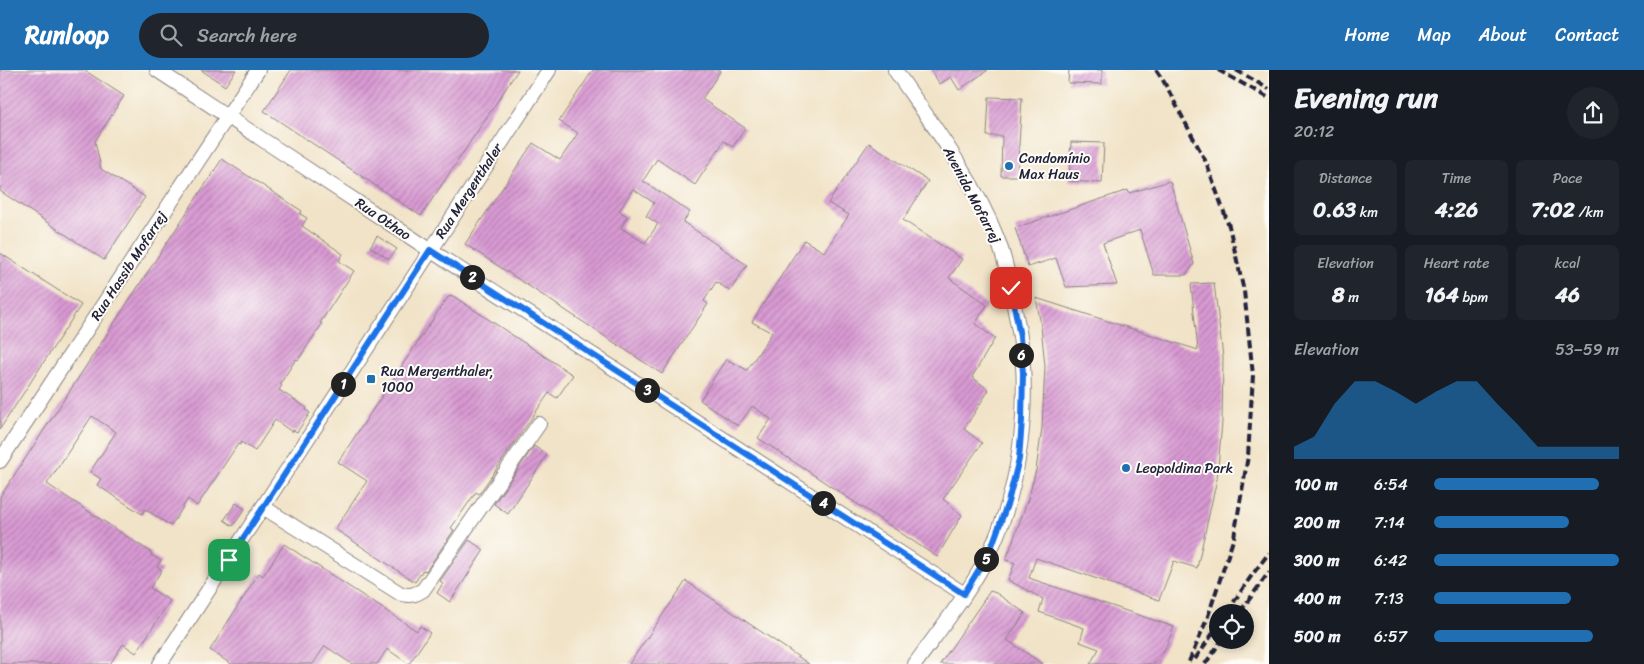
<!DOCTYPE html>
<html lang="en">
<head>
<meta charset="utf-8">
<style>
  body { margin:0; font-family:Sriracha,sans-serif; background:#20242c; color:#f1f3f6; height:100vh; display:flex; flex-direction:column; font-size:19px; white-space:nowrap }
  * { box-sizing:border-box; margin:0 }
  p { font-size:16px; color:#9ea1a6 }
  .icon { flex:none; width:28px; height:28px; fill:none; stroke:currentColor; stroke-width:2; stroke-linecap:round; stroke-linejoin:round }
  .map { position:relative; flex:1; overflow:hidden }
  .sheet { display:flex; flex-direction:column; background:#171b24; width:375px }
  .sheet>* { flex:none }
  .tools { position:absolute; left:1209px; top:534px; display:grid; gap:10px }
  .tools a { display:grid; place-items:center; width:45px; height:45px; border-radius:50%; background:#171b24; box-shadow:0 2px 8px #0003; font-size:25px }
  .pin { position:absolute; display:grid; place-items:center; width:42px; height:42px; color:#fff; margin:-21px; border-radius:10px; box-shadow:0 2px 8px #0006 }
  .km { position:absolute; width:25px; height:25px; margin:-12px; border-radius:50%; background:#222; color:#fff; font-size:14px; line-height:25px; text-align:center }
  .round { display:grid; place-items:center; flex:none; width:52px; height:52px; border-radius:26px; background:#20242c }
  .headline { display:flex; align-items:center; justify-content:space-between; height:85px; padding:0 25px }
  h1 { font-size:28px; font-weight:700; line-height:38px }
  .figures { display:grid; grid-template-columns:repeat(3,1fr); gap:8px; height:85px; padding:5px 25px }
  .figures div { display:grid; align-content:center; border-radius:8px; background:#20242c; text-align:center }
  .figures b { font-size:21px; font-weight:700 }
  .figures small { font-size:14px; font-weight:400 }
  .figures p { font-size:14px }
  .chart { height:140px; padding:10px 25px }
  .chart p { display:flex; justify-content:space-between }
  .chart svg { width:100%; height:90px; margin-top:5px; fill:#1f6fb2; opacity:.7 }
  ul { padding:0 25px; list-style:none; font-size:16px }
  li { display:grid; grid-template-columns:80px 60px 1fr; align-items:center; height:38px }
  li i { height:12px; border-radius:6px; background:#1f6fb2 }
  header { display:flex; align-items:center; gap:30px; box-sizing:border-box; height:70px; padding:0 25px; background:#1f6fb2; color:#fff }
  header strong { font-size:24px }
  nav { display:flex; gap:28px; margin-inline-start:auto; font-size:18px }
  .search { width:350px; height:45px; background:#20242c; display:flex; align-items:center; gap:12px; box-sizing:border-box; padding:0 18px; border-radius:28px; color:#9ea1a6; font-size:19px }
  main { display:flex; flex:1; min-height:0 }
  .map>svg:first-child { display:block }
</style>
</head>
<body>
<header>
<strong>Runloop</strong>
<div class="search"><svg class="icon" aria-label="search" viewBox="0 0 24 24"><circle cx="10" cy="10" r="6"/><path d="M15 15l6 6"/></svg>Search here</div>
<nav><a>Home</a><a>Map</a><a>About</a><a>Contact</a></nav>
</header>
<main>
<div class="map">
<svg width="1269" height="594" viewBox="0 0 1269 594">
  <defs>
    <pattern id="building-hatch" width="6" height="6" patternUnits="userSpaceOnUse" patternTransform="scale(1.25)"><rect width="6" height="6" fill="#d99ad3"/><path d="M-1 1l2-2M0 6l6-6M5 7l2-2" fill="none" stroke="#b07dac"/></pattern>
  </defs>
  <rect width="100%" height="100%" fill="#fdfcf7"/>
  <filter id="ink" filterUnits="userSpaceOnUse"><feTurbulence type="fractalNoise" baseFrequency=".02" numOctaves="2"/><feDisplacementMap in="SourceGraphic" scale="10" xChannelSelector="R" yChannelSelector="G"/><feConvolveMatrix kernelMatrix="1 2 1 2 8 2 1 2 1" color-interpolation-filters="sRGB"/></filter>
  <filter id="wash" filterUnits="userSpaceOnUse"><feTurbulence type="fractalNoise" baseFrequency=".0096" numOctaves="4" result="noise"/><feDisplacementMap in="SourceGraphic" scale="20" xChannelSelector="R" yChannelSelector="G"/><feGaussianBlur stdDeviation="1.12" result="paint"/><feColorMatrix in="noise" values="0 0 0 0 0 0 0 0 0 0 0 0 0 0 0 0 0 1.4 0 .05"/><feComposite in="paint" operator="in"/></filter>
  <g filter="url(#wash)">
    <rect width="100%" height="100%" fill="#f1e3c7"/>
    <g id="blocks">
      <g fill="url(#building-hatch)" fill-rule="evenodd">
        <path d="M0,0H84L124,26L95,71L101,99L145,127L104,190L0,121Z"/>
        <path d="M201,0H236L225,16Z"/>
        <path d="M291,0H518L421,146L264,41Z"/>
        <path d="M593,0H721L702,29L745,58L733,77L724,71L695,115L657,89L643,111L690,142L683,152L747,195L730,221L716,212L704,231L708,234L662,304L465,174L533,73L560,90L578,63L559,51ZM633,119L654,133L646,146L658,154L645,173L621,158L627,146L619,141Z"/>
        <path d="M930,0H988L959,20L951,7L940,14Z"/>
        <path d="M1069,0H1102V14L1068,13Z"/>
        <path d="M989,27L1022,28L1017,106H1001L1002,66H987Z"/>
        <path d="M1071,72L1104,73L1102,113L1069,111Z"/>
        <path d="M869,73L928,111L903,150L962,189L949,208L987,235L975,254L995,268L972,307L989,320L964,359L982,373L943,429L962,445L937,487L758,368L771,349L752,336L738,356L700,330L726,289L747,300L772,263L752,252L804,170L824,182L849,145L828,133Z"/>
        <path d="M222,89L302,141L300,144L307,148L302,156L343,184L339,191L354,201L320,253L322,254L298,290L296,289L280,314L282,315L279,320L307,338L306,340L310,343L297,362L293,360L292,362L275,350L255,381L241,372L240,375L238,374L197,436L188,429L171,456L145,439L142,444L97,415L101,409L90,402L116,362L92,346L47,414L152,483L151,485L161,491L157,497L162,500L150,518L170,531L136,583L123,574L110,594H0V427Z"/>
        <path d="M1170,111L1194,194L1186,205H1154L1140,160L1103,173L1117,215L1066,217L1056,188L1028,197L1015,158L1128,120L1129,123Z"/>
        <path d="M377,166L397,179L389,189L370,177Z"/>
        <path d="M0,183L81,235L0,359Z"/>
        <path d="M1214,213L1223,287L1222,352L1217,409L1197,498L1174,491L1159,530L1036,488L1029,508L1174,557L1164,581L1155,594H1090L1099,579L1080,572L1084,558L1039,542L1043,529L1008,510L1015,493L1006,490L1029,426L1036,400L1042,358L1045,296L1041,256L1036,228L1198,280L1191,214Z"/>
        <path d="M453,226L573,305L557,328L549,323L479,424L476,422L451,458L454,460L426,501L423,500L415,512L335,459L367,411L338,392L445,231L448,227Z"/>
        <path d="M534,376L547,385L508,444L494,434Z"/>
        <path d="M236,433L245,439L233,456L224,450Z"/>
        <path d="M469,470L484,480L450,532L437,523L443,513L440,511Z"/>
        <path d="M284,474L417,561L420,556L430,563L409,594L387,579L377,594H352L325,576L313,594H231L210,580L259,503L263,506Z"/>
        <path d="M686,511L809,594H629Z"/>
        <path d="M990,521L996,523L1025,543L1007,570L1043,594H940Z"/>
      </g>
    </g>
  </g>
  <g filter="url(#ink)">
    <use href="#blocks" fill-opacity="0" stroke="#8a8281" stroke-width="1"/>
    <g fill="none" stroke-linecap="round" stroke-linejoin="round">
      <defs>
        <g id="minor">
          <path d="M157,0L430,180L964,524"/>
          <path d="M895,0C931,53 973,107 997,168C1005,188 1009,208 1013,230C1015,242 1018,254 1020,267C1030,335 1020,419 990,481C972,520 940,559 915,594"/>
          <path d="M0,391L258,0"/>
          <path d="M263,437L401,524C410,526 415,525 423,520L539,354"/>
          <path d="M160,594L549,0"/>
        </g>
      </defs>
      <use href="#minor" stroke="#8a8281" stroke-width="16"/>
      <use href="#minor" stroke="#fff" stroke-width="14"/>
      <g stroke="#22223b" stroke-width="4" stroke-dasharray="8 4" stroke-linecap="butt">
        <path d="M1156,0L1164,12L1206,92L1229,156L1244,221L1253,305L1248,386L1234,467L1207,549L1188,594"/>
        <path d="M1218,0L1269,28"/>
        <path d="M1236,0L1269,19"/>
        <path d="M1227,542L1252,505L1269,483"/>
        <path d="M1240,542L1269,502"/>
        <path d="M1195,589L1218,556"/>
        <path d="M1205,594L1222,570"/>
      </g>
    </g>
  </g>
  <g fill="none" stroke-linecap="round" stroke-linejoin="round" filter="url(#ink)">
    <defs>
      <path id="route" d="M229,490L430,180L964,524L990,481L1008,432L1019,389L1022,350L1023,303L1020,267L1011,218"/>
    </defs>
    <use href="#route" stroke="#fff" stroke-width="10"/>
    <use href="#route" stroke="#1a73e8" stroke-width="6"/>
  </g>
  <g fill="#1f6fb2" stroke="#fdfcf7" stroke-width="2">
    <circle cx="1009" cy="96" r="5"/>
    <rect x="366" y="304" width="10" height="10" rx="2.5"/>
    <circle cx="1126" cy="398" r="5"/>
  </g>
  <g text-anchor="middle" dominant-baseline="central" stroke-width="4" stroke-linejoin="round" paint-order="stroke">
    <g font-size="14" fill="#22223b" stroke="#fdfcf7" text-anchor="start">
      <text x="1019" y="88">Condomínio<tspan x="1019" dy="16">Max Haus</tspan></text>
      <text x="381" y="301">Rua Mergenthaler,<tspan x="381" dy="16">1000</tspan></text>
      <text x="1136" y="398">Leopoldina Park</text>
    </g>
    <g font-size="14" fill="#22223b" stroke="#fdfcf7">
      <text transform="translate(469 121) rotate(-57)">Rua Mergenthaler</text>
      <text transform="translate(972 125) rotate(62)">Avenida Mofarrej</text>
      <text transform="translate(383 149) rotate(34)">Rua Othao</text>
      <text transform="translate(129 196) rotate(-57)">Rua Hassib Mofarrej</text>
    </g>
  </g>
</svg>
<div class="tools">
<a><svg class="icon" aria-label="locate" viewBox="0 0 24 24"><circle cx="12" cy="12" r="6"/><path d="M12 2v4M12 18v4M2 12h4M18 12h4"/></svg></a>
</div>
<div class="pin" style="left:229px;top:490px;background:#1e9e55"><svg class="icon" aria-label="arrive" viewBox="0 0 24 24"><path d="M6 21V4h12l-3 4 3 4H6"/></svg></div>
<div class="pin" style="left:1011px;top:218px;background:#d93025"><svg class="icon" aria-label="check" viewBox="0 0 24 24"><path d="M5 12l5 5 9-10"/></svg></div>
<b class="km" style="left:343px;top:314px">1</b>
<b class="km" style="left:472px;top:207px">2</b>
<b class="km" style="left:647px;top:320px">3</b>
<b class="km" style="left:823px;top:433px">4</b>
<b class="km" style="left:986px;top:489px">5</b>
<b class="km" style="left:1021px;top:285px">6</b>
</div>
<section class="sheet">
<div class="headline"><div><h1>Evening run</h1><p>20:12</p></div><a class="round"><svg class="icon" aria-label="share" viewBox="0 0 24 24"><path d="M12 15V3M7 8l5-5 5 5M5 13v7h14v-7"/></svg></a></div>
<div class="figures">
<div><p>Distance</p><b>0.63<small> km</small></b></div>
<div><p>Time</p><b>4:26</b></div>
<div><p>Pace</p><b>7:02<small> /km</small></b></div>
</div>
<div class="figures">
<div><p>Elevation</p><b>8<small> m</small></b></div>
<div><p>Heart rate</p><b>164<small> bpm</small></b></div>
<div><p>kcal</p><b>46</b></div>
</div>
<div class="chart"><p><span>Elevation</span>53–59 m</p>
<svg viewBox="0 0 160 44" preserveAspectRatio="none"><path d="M0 44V38L10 33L20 17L30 6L40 6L50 11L60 17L70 11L80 6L90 6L100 17L110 27L120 38L130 38L140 38L150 38L160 38V44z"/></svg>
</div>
<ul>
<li><b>100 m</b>6:54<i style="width:89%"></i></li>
<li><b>200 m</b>7:14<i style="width:73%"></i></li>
<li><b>300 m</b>6:42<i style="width:100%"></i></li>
<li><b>400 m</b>7:13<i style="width:74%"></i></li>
<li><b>500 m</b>6:57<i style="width:86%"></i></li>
</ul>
</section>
</main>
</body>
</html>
